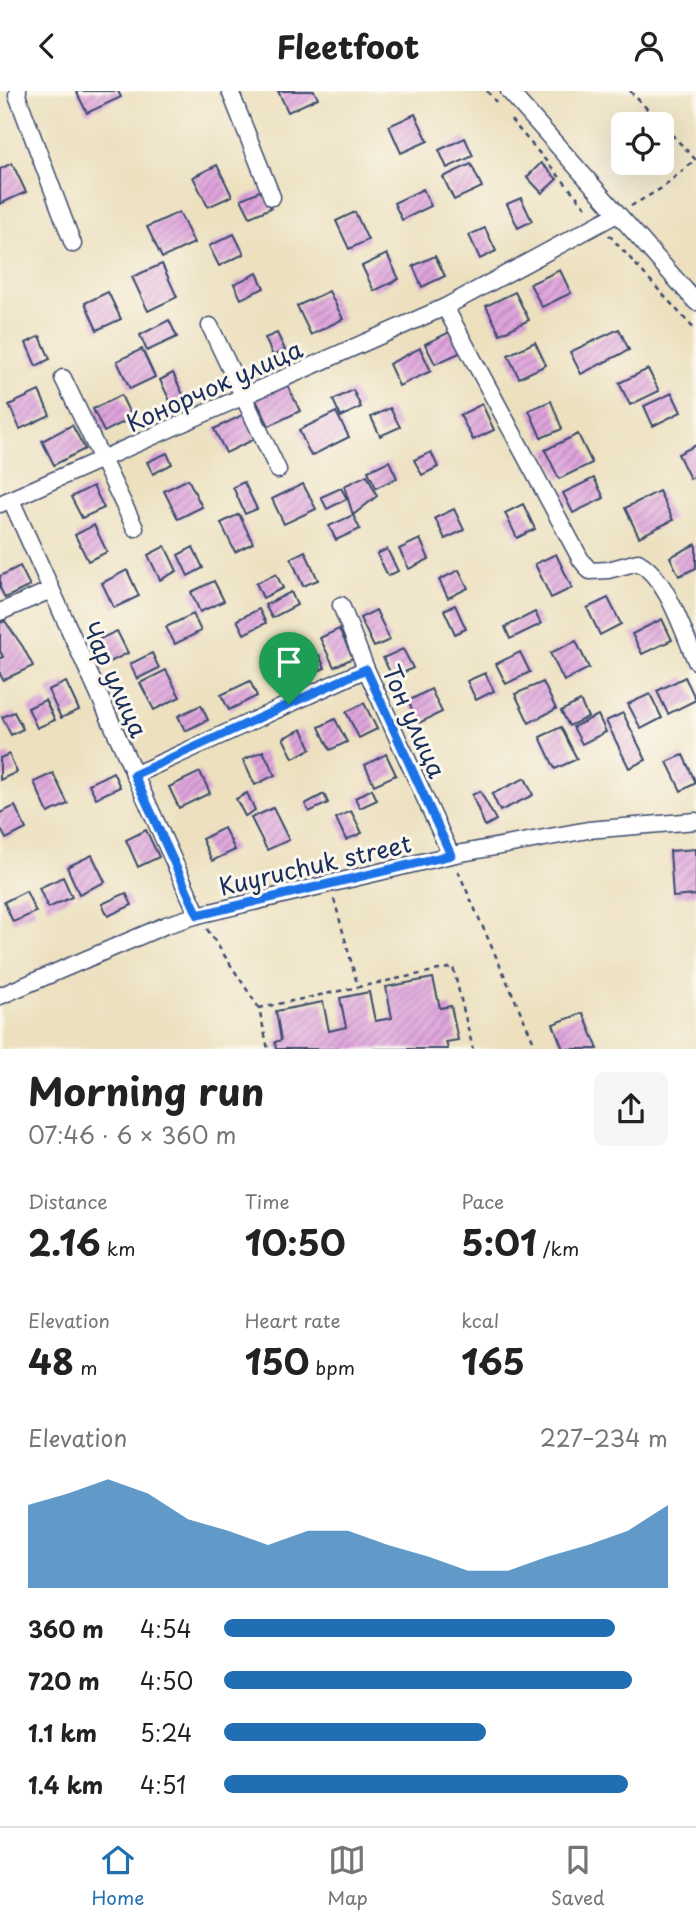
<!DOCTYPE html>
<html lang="en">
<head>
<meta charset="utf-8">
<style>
  body { margin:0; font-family:"Playpen Sans",sans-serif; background:#f6f6f6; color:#222; height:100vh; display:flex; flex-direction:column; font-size:26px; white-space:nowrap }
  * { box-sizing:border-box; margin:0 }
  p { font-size:23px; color:#767676 }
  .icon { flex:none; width:38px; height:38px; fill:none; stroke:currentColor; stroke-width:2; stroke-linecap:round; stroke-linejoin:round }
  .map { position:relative; height:958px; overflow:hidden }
  .panel { display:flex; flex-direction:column; background:#fff; flex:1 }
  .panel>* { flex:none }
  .fabs { position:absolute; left:611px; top:21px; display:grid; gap:14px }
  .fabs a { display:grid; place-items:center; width:63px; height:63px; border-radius:10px; background:#fff; box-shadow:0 7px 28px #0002; font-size:35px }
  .pin { position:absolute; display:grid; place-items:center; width:60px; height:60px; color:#fff; margin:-72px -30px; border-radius:50% 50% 50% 0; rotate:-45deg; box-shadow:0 0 7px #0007 }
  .pin .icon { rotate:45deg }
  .round { display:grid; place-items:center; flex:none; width:74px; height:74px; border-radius:10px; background:#f6f6f6 }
  .head { display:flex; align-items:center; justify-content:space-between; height:119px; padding:0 28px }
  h1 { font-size:38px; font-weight:700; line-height:52px }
  .metrics { display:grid; grid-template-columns:repeat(3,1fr); gap:10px; height:119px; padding:7px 28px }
  .metrics div { display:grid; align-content:center }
  .metrics b { font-size:35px; font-weight:700 }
  .metrics small { font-size:19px; font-weight:400 }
  .metrics p { font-size:19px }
  .chart { height:196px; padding:14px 28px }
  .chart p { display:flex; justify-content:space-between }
  .chart svg { width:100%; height:126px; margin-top:7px; fill:#1f6fb2; opacity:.7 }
  ul { padding:0 28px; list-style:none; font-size:23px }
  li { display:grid; grid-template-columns:112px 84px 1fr; align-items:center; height:52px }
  li i { height:18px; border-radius:9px; background:#1f6fb2 }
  header { display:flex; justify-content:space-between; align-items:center; height:91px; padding:0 28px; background:#fff; font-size:32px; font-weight:700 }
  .dock { display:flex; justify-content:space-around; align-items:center; height:98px; border-top:2px solid #e0e0e0; background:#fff; font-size:19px; color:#767676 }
  .dock a { display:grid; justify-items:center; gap:4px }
  .dock .current { color:#1f6fb2 }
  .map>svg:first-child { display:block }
</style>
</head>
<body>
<header><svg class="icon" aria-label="back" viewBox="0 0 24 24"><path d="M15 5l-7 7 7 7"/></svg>Fleetfoot<svg class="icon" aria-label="person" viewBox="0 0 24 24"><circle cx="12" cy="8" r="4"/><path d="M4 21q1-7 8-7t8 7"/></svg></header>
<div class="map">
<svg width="696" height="958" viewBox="0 0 696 958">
  <defs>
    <pattern id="building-hatch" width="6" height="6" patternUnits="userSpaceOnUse" patternTransform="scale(1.75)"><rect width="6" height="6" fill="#dfa4dc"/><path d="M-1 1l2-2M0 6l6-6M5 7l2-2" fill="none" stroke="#b486b6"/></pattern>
  </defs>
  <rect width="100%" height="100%" fill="#fbf7ec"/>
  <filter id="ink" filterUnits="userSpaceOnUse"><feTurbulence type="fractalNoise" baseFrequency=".0143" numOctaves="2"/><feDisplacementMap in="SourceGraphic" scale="14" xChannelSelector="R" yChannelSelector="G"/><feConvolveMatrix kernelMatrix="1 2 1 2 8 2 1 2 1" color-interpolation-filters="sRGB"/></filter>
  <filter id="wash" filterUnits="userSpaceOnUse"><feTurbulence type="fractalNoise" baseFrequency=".00686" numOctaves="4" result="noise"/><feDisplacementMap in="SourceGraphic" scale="28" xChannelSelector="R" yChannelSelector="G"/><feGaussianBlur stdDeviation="1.57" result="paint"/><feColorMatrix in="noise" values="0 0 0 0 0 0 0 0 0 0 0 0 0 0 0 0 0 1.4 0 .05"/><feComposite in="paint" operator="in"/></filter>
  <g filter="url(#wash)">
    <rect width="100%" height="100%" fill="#ece0bf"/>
    <g id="blocks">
      <g fill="url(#building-hatch)">
        <path d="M76,0H118L121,6L87,22Z"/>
        <path d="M278,0H314L318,7L288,21Z"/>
        <path d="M415,23L428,50L401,62L389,35Z"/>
        <path d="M465,47L473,65L447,77L439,59Z"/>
        <path d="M12,72L26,101L0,113V78Z"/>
        <path d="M541,72L557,88L542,102L527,86Z"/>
        <path d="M471,73L482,96L454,109L443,86Z"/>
        <path d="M217,74L232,105L208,116L193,86Z"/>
        <path d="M423,98L431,115L402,129L394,112Z"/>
        <path d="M262,99L271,117L250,126L241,108Z"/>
        <path d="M521,107L532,130L518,137L507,113Z"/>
        <path d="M179,121L194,152L162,167L147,136Z"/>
        <path d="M355,121L368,149L349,158L336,130Z"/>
        <path d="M485,137L496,160L480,168L469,144Z"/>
        <path d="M234,143L244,163L219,175L209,155Z"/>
        <path d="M387,163L399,188L374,200L362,175Z"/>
        <path d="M435,165L445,185L422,196L413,175Z"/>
        <path d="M162,173L177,206L148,220L132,186Z"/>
        <path d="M560,179L571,202L542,216L530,193Z"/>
        <path d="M257,182L264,197L241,208L234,193Z"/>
        <path d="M329,200L343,228L311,244L297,215Z"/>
        <path d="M108,201L121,228L97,239L85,212Z"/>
        <path d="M515,201L529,229L500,243L486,215Z"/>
        <path d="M169,229L177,246L147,260L140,244Z"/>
        <path d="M619,238L629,259L581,283L570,261Z"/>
        <path d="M454,239L464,260L435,273L425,253Z"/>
        <path d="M277,242L285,259L273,265L265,247Z"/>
        <path d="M40,245L50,268L36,275L26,252Z"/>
        <path d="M535,251L546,274L519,287L508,264Z"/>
        <path d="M420,257L431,280L399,295L389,273Z"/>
        <path d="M142,258L155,286L130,298L117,270Z"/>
        <path d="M648,278L659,300L630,314L619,292Z"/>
        <path d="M173,282L184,306L171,312L160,289Z"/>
        <path d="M286,291L300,320L269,335L255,307Z"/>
        <path d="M353,299L361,316L341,326L333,309Z"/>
        <path d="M39,300L50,324L20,338L9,314Z"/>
        <path d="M672,302L681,321L653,335L644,315Z"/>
        <path d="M121,304L132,327L104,341L93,318Z"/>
        <path d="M551,310L562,338L541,347L529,319Z"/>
        <path d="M482,313L494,339L473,349L460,324Z"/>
        <path d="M390,317L400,336L380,345L371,326Z"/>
        <path d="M336,321L349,346L311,365L299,339Z"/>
        <path d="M246,322L257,347L226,362L214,338Z"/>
        <path d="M72,334L85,358L54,374L42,350Z"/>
        <path d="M578,343L592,372L559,388L545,359Z"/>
        <path d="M696,354V385L690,388L678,363Z"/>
        <path d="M431,361L438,376L422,384L414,369Z"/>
        <path d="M167,362L172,373L153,383L147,371Z"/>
        <path d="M389,370L397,387L376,397L368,380Z"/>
        <path d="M367,384L377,405L353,424L344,395Z"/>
        <path d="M594,387L604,407L573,422L563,402Z"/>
        <path d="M188,388L202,416L178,428L164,400Z"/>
        <path d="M244,391L257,418L245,423L233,396Z"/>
        <path d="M303,393L316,418L284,433L272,408Z"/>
        <path d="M93,395L104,417L82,427L71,406Z"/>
        <path d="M341,397L347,408L327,418L321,406Z"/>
        <path d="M659,400L673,429L639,446L625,417Z"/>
        <path d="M523,413L535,438L517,447L505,422Z"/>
        <path d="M454,418L464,439L445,448L435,427Z"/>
        <path d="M239,423L253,452L235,461L221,432Z"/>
        <path d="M353,424L360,438L336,449L329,435Z"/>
        <path d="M94,434L107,461L88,470L75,444Z"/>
        <path d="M420,448L429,468L409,478L399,458Z"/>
        <path d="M696,453V477L679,485L670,466Z"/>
        <path d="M165,455L177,480L160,489L148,464Z"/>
        <path d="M193,456L203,477L188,485L178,464Z"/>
        <path d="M387,458L398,480L388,485L377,463Z"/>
        <path d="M305,460L318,489L303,495L291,467Z"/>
        <path d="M556,463L572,497L551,507L535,473Z"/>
        <path d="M20,475L30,495L5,507L0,497V485Z"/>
        <path d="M127,479L139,505L114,517L102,492Z"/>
        <path d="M459,479L468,497L448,507L439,489Z"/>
        <path d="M276,483L283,497L263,507L256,492Z"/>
        <path d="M214,490L224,510L200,521L191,501Z"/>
        <path d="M291,501L297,514L272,527L265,514Z"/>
        <path d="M608,507L621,533L600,544L587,517Z"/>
        <path d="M455,514L466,538L455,543L444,519Z"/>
        <path d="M259,518L266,532L244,543L237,529Z"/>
        <path d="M376,519L390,549L374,556L360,527Z"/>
        <path d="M535,521L541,533L510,548L505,536Z"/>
        <path d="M193,523L201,540L175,553L166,536Z"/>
        <path d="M662,528L672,549L642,563L632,543Z"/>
        <path d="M5,530L23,556L33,575L3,589L0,583V567L3,566L0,560V532Z"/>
        <path d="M339,538L353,567L334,576L320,547Z"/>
        <path d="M117,540L128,562L104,574L93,551Z"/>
        <path d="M576,550L589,577L564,590L550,562Z"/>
        <path d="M403,558L413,577L393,587L383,567Z"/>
        <path d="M520,561L530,581L506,593L496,573Z"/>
        <path d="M152,562L159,577L137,588L130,573Z"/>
        <path d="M319,564L325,577L303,587L297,575Z"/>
        <path d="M166,579L180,606L154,619L140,592Z"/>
        <path d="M485,582L494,600L476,609L467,590Z"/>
        <path d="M685,586L696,609L668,623L657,600Z"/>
        <path d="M250,590L257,605L229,619L221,604Z"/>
        <path d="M66,591L79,619L61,627L48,599Z"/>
        <path d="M543,591L556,618L529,632L515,603Z"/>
        <path d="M431,598L442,621L419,632L408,610Z"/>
        <path d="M650,603L662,627L641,638L628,613Z"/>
        <path d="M45,609L55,629L37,637L28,617Z"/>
        <path d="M580,610L588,626L569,635L561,620Z"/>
        <path d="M364,612L377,638L359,647L346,621Z"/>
        <path d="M201,614L208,629L185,640L178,625Z"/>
        <path d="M14,621L23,638L11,644L2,626Z"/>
        <path d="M623,622L646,669L629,677L606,630Z"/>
        <path d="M598,624L606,641L582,653L573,636Z"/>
        <path d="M335,628L347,651L330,659L319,636Z"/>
        <path d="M561,636L577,668L555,678L540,646Z"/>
        <path d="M302,638L311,658L293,667L283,647Z"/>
        <path d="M263,660L275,684L255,694L243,669Z"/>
        <path d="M9,663L17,681L0,689V667Z"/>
        <path d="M386,663L396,684L374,694L365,674Z"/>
        <path d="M683,664L696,692L681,700L667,671Z"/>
        <path d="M113,681L120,696L96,707L89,693Z"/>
        <path d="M200,681L210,702L179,717L169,696Z"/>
        <path d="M53,682L68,713L48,722L34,691Z"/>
        <path d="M525,687L533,704L500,720L492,703Z"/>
        <path d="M372,698L377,709L360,717L355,707Z"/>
        <path d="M480,700L496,729L485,735L472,704Z"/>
        <path d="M247,702L255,719L245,725L236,708Z"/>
        <path d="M324,703L328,712L309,721L305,713Z"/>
        <path d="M15,715L26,738L6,748L0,736V722Z"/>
        <path d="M273,717L289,749L267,759L251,727Z"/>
        <path d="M351,720L362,742L346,749L336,727Z"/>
        <path d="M224,737L235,759L212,770L202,748Z"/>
        <path d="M146,739L159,766L138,776L126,749Z"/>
        <path d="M696,758V804L673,806L670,760Z"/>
        <path d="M92,764L105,791L79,803L67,776Z"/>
        <path d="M63,786L72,806L48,817L39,797Z"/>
        <path d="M26,800L36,821L13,831L4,811Z"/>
        <path d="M126,802L132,814L108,825L102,813Z"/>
        <path d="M433,887L440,917L451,915L458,949L446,951L448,958H276L275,951L281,949L276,920L323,911L329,940L346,936L340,907L369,901L375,930L392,927L386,896Z"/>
        <path d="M583,922L598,958H563L553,933Z"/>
      </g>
    </g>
  </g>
  <g filter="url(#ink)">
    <use href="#blocks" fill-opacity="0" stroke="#3a4a6d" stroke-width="2"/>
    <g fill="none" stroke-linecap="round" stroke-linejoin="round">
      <defs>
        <g id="minor">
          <path d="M18,0L17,4L73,153"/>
          <path d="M230,0L272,106"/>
          <path d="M509,0L696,211"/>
          <path d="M445,216L581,469L590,480L608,479L638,471C668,488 682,539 696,570"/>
          <path d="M210,235L278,379"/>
          <path d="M63,287L135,437"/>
          <path d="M11,409L198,824"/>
          <path d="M0,413L445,216L617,123"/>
          <path d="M341,514L366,578L451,764"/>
          <path d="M0,521L51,499"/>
          <path d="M134,684L366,578"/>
          <path d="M0,905L166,834L198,824L451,764L588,739L696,730"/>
        </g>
      </defs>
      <use href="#minor" stroke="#3a4a6d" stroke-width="19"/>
      <g stroke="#3a4a6d" stroke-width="2.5" stroke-dasharray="5 5" stroke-linecap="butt">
        <path d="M487,0L496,11"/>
        <path d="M630,0L696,69"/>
        <path d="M511,29L589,120"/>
        <path d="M631,115L662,97L696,68"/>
        <path d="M609,144L696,240"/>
        <path d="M458,780L537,958"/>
        <path d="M334,808L358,896"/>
        <path d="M207,838L259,917L268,958"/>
        <path d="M259,917L453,876L473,958"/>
      </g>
      <use href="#minor" stroke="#fff" stroke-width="16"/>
    </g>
  </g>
  <g fill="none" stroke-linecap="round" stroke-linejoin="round" filter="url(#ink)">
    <defs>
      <path id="route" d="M366,578L451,764L198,824L134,684Z"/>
    </defs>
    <use href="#route" stroke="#fff" stroke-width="14"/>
    <use href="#route" stroke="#1a73e8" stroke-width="9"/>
  </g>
  <g text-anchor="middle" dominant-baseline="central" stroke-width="6" stroke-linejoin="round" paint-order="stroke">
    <g font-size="24" fill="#1b2f5e" stroke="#fbf7ec">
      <text transform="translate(214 294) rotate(-24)">Конорчок улица</text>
      <text transform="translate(116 588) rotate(66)">Чар улица</text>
      <text transform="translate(415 630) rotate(66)">Тон улица</text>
      <text transform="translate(315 773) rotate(-13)">Kuyruchuk street</text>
    </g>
  </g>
</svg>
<div class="fabs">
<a><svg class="icon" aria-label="locate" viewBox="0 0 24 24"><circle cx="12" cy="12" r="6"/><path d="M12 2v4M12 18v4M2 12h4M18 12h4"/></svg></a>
</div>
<div class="pin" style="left:289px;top:613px;background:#1e9e55"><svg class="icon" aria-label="arrive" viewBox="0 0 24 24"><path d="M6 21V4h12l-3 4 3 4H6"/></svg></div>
</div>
<section class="panel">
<div class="head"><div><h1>Morning run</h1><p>07:46 · 6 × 360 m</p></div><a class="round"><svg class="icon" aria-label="share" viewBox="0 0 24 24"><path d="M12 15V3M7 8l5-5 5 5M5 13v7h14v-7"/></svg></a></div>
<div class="metrics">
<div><p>Distance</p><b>2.16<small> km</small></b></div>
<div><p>Time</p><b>10:50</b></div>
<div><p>Pace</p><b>5:01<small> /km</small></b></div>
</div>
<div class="metrics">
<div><p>Elevation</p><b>48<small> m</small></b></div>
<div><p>Heart rate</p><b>150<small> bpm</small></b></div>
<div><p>kcal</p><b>165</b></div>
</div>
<div class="chart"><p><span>Elevation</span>227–234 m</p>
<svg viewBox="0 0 160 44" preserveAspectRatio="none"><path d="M0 44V15L10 11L20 6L30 11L40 20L50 24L60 29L70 24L80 24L90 29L100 33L110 38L120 38L130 33L140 29L150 24L160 15V44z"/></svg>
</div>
<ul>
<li><b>360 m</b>4:54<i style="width:88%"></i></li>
<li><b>720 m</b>4:50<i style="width:92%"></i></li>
<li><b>1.1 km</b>5:24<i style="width:59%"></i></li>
<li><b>1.4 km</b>4:51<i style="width:91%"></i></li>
</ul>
</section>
<nav class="dock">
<a class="current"><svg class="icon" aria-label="home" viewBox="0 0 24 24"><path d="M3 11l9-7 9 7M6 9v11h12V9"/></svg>Home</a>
<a><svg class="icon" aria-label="map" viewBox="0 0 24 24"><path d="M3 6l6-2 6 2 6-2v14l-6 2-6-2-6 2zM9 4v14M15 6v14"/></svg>Map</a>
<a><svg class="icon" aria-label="saved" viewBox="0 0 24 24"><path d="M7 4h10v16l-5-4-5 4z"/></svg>Saved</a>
</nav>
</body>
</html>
